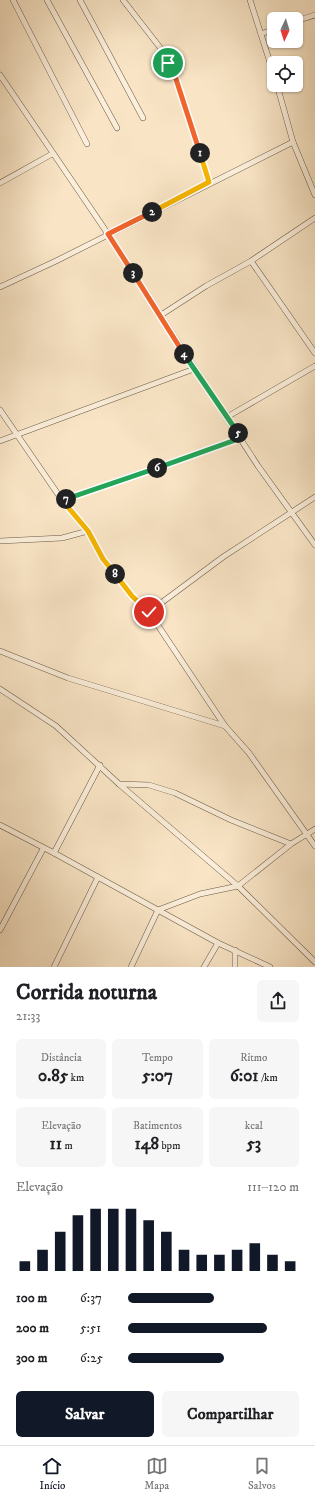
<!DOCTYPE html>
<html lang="pt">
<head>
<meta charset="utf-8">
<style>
  body { margin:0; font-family:"IM FELL DW Pica",serif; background:#f6f6f6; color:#202124; height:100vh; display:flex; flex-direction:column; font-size:15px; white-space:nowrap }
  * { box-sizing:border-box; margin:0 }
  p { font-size:13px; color:#757577 }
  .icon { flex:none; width:22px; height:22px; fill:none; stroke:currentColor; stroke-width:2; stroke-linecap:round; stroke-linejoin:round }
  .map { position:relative; height:967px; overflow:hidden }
  .drawer { display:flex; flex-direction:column; background:#fff; flex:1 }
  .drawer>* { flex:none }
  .needle { width:26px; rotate:184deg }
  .fabs { position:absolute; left:267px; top:12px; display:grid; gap:8px }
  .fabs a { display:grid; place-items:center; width:36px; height:36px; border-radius:6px; background:#fff; box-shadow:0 1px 3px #0004; font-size:20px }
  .pin { position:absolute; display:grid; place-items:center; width:34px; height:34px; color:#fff; margin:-17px; border:2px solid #fff; border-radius:50%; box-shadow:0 1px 4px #0007 }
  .km { position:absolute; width:20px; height:20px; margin:-10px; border-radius:50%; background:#222; color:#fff; font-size:11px; line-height:20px; text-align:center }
  .round { display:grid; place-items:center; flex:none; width:42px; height:42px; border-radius:6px; background:#f6f6f6 }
  .overview { display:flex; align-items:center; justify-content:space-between; height:68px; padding:0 16px }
  h1 { font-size:22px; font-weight:700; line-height:30px }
  .stats { display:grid; grid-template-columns:repeat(3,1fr); gap:6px; height:68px; padding:4px 16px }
  .stats div { display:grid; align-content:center; border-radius:6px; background:#f6f6f6; text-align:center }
  .stats b { font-size:17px; font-weight:700 }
  .stats small { font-size:11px; font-weight:400 }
  .stats p { font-size:11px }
  .chart { height:112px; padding:8px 16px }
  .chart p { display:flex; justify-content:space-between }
  .chart svg { width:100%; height:72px; margin-top:4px; stroke:#111827; stroke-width:6 }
  .action { display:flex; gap:8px; margin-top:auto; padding:8px 16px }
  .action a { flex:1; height:46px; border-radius:6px; background:#111827; color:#fff; font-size:16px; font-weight:700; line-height:46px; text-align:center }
  .action a+a { background:#f6f6f6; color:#202124 }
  ul { padding:0 16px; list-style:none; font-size:13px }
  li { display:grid; grid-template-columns:64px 48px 1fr; align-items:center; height:30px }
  li i { height:10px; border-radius:5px; background:#111827 }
  .tabs { display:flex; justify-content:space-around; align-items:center; height:56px; border-top:1px solid #e0e0e0; background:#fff; font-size:11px; color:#757577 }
  .tabs a { display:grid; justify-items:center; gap:2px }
  .tabs .on { color:#111827 }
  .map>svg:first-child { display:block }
</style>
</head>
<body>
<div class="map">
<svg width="315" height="967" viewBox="0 0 315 967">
  <rect width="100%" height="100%" fill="#f9e5c6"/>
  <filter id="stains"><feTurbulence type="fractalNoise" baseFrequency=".005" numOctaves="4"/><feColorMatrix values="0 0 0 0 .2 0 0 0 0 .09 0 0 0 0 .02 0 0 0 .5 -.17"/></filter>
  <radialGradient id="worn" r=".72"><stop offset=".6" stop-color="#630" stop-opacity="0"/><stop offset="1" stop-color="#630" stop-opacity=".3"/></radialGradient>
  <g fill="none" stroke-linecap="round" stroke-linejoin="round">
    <defs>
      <g id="street">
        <path d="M13,0L87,144"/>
        <path d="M47,0L117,128"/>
        <path d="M80,0L143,118"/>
        <path d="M123,0L162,50L175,76L209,183"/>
        <path d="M250,0L274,75"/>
        <path d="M296,21L315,15"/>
        <path d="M261,34L274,29"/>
        <path d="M0,75L108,234L258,466L315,545"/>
        <path d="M277,85L293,142L315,195"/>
        <path d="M0,183L52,154"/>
        <path d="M251,261L315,353"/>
        <path d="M0,287L56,261L293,142"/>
        <path d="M161,315L206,286L251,261L315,218"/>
        <path d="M0,410L62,500L88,531L103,559L132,596L149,612L225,726L249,753L315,846"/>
        <path d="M227,417L315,366"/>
        <path d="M0,441L194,369"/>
        <path d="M62,500L241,438"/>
        <path d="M0,541L62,538L88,531"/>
        <path d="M149,612L223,557L315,497"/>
        <path d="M0,651L68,678L225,726"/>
        <path d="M0,689L56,726L119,784L238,886L315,962"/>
        <path d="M119,784L149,785L175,793L231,820L291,844"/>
        <path d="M0,825L54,853L218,943L270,967"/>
        <path d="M54,853L100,765"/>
        <path d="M0,930L43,849"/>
        <path d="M54,967L98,877"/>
        <path d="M131,967L158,910L200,894L238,886L291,844L315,829"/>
        <path d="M204,967L218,943"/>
        <path d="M235,967V950"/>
      </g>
    </defs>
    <use href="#street" stroke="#695a46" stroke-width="6"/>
    <use href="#street" stroke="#fbeeda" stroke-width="5"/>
  </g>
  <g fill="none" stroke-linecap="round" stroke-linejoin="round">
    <defs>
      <path id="split-1" d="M168,63L175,76L200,153"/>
      <path id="split-2" d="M152,212L209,182L200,153"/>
      <path id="split-3" d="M133,273L108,234L152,212"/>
      <path id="split-4" d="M133,273L184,354"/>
      <path id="split-5" d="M184,354L238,433"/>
      <path id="split-6" d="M157,468L241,438L238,433"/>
      <path id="split-7" d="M66,499L157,468"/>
      <path id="split-8" d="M66,499L62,500L88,531L103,559L115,574"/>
      <path id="split-9" d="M115,574L132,596L149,612"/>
    </defs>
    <use href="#split-1" stroke="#fff" stroke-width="8"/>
    <use href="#split-2" stroke="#fff" stroke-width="8"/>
    <use href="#split-3" stroke="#fff" stroke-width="8"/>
    <use href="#split-4" stroke="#fff" stroke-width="8"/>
    <use href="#split-5" stroke="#fff" stroke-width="8"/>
    <use href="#split-6" stroke="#fff" stroke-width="8"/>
    <use href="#split-7" stroke="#fff" stroke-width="8"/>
    <use href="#split-8" stroke="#fff" stroke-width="8"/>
    <use href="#split-9" stroke="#fff" stroke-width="8"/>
    <use href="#split-1" stroke="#f0652b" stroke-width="5"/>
    <use href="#split-2" stroke="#f5b400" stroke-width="5"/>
    <use href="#split-3" stroke="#f0652b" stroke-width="5"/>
    <use href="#split-4" stroke="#f0652b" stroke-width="5"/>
    <use href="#split-5" stroke="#22a559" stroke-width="5"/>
    <use href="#split-6" stroke="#22a559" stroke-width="5"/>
    <use href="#split-7" stroke="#22a559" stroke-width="5"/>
    <use href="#split-8" stroke="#f5b400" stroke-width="5"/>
    <use href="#split-9" stroke="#f5b400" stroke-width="5"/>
  </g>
  <rect width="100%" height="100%" filter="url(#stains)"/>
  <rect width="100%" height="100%" fill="url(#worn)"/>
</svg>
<div class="fabs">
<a><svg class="needle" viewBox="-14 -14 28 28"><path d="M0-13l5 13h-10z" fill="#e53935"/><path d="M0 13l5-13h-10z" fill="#757577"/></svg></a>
<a><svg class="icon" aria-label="locate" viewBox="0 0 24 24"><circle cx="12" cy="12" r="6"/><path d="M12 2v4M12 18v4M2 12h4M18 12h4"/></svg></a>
</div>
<div class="pin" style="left:168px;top:63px;background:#1e9e55"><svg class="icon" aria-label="arrive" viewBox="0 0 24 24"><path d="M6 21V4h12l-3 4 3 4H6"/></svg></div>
<div class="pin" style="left:149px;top:612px;background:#d93025"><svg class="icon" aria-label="check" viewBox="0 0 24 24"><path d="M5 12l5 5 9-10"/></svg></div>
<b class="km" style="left:200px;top:153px">1</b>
<b class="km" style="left:152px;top:212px">2</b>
<b class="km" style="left:133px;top:273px">3</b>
<b class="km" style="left:184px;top:354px">4</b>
<b class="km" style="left:238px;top:433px">5</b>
<b class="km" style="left:157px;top:468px">6</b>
<b class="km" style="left:66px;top:499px">7</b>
<b class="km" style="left:115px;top:574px">8</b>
</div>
<section class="drawer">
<div class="overview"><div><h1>Corrida noturna</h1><p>21:33</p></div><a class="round"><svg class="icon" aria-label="share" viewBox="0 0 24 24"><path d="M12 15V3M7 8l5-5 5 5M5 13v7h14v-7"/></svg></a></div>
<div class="stats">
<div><p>Distância</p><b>0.85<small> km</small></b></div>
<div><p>Tempo</p><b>5:07</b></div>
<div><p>Ritmo</p><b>6:01<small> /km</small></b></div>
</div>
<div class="stats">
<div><p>Elevação</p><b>11<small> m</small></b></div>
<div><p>Batimentos</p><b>148<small> bpm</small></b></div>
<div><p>kcal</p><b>53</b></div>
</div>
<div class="chart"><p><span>Elevação</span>111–120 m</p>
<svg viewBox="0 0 160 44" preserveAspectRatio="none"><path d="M5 44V38M15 44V31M25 44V20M35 44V10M45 44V6M55 44V6M65 44V6M75 44V13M85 44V20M95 44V31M105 44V34M115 44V34M125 44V31M135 44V27M145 44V34M155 44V38"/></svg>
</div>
<ul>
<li><b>100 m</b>6:37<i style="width:50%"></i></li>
<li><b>200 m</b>5:51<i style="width:81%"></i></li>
<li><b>300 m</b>6:25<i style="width:56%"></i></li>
</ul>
<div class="action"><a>Salvar</a><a>Compartilhar</a></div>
</section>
<nav class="tabs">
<a class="on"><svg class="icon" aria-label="home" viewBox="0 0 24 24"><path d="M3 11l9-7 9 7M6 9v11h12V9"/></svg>Início</a>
<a><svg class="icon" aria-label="map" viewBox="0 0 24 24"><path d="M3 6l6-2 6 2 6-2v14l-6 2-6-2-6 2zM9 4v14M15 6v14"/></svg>Mapa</a>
<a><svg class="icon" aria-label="saved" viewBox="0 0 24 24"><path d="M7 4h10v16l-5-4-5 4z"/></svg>Salvos</a>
</nav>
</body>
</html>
